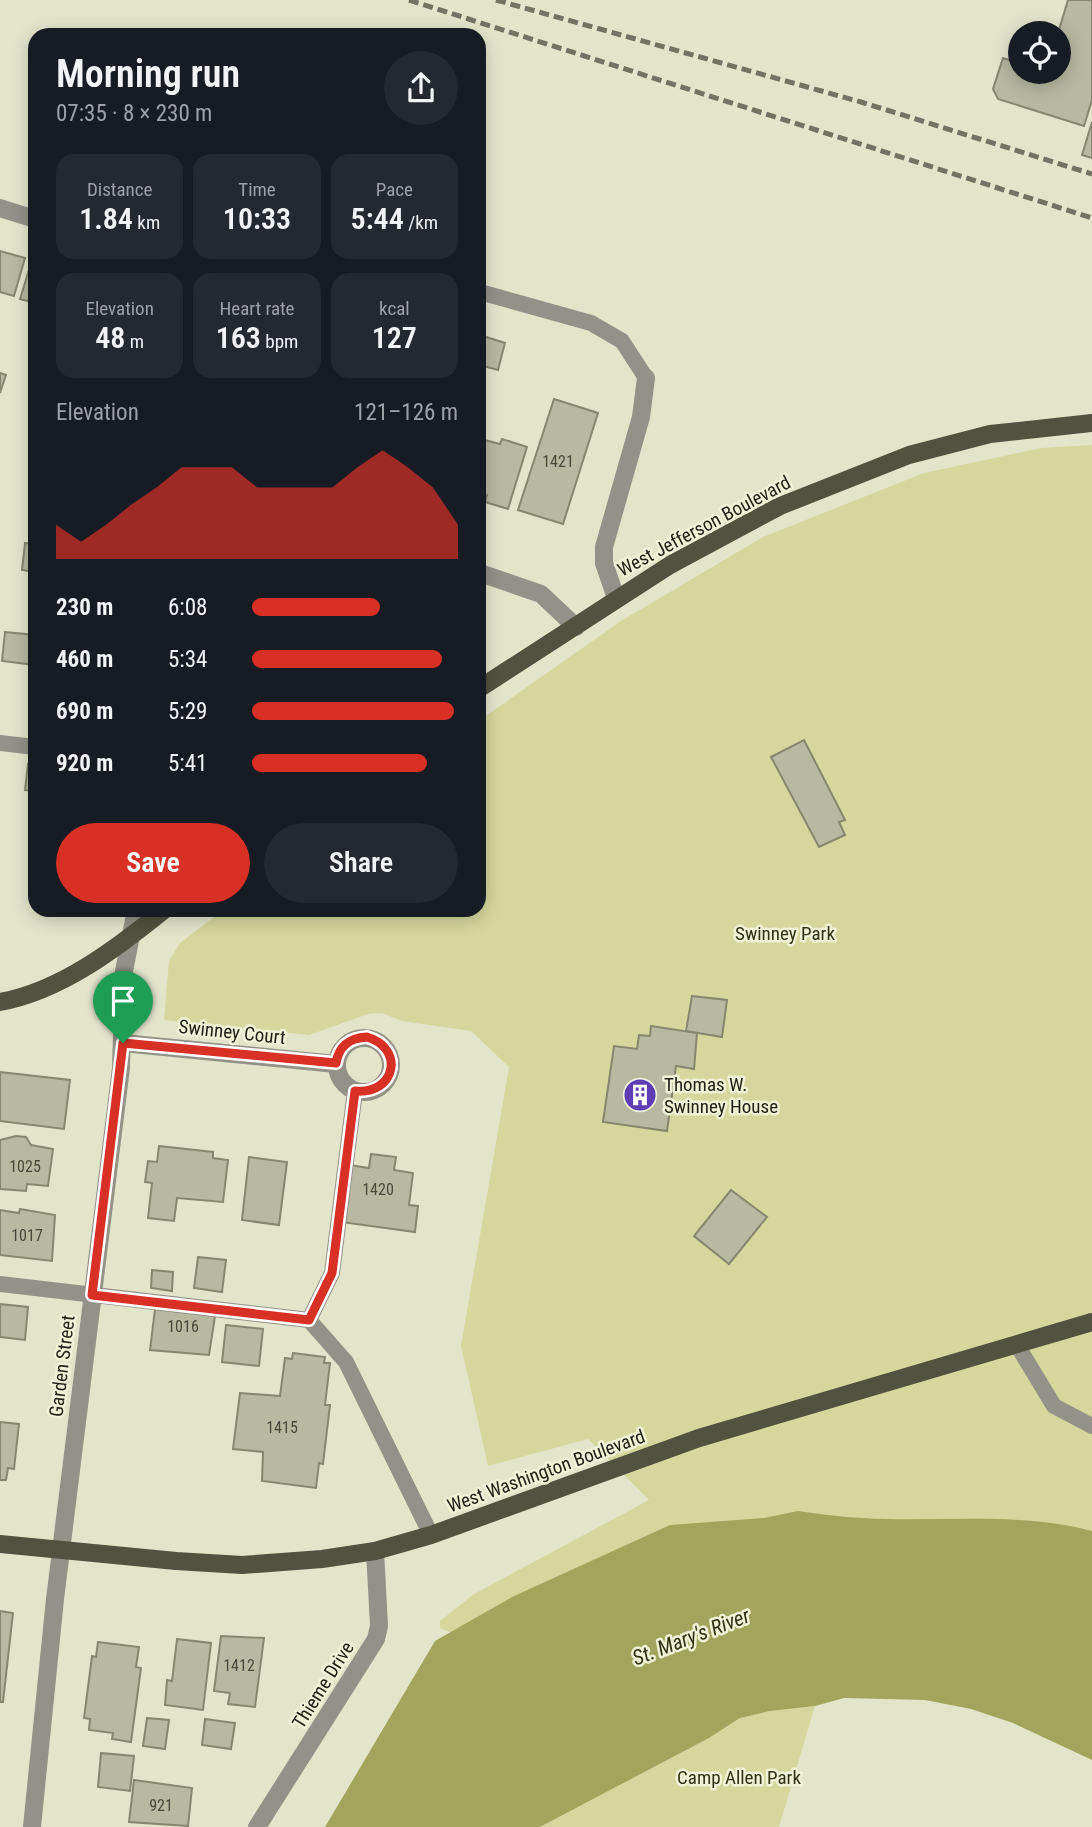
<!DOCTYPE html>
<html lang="en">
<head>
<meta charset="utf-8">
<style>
  body { margin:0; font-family:"Roboto Condensed",sans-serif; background:#242831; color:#f1f3f6; height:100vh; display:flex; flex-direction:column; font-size:26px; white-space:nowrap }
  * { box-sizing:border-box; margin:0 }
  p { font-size:23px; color:#9ea1a6 }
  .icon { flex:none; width:38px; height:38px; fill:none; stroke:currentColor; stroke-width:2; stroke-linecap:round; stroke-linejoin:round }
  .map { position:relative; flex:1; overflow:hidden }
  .side { position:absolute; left:28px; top:28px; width:458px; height:889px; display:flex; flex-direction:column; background:#171b24; border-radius:21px; box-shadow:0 4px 18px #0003 }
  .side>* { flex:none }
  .tools { position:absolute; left:1008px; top:21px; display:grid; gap:14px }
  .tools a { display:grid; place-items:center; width:63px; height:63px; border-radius:50%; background:#171b24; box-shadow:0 4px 18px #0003; font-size:35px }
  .pin { position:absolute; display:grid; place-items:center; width:60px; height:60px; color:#fff; margin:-72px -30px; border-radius:50% 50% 50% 0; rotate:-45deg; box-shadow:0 0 7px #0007 }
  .pin .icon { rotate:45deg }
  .round { display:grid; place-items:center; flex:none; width:74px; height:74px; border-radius:37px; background:#242831 }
  .overview { display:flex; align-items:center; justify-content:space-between; height:119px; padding:0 28px }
  h1 { font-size:38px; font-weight:600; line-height:52px }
  .stats { display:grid; grid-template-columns:repeat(3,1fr); gap:10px; height:119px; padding:7px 28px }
  .stats div { display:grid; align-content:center; border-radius:18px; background:#242831; text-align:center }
  .stats b { font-size:30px; font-weight:600 }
  .stats small { font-size:19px; font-weight:400 }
  .stats p { font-size:19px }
  .chart { height:196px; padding:14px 28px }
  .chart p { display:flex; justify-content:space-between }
  .chart svg { width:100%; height:126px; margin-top:7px; fill:#d93025; opacity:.7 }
  .primary-button { display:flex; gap:14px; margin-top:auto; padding:14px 28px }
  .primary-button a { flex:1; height:80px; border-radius:42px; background:#d93025; color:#fff; font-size:28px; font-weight:600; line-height:80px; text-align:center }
  .primary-button a+a { background:#242831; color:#f1f3f6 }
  ul { padding:0 28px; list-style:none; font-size:23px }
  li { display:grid; grid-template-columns:112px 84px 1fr; align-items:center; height:52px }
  li i { height:18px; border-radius:9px; background:#d93025 }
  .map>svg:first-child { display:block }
</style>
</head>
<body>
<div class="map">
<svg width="1092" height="1827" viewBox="0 0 1092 1827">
  <rect width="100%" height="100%" fill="#e3e5cb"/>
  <g fill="#d5d79c">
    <path d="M1092,445V1572L463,1638L440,1628V1621L474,1594L649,1500L588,1439L488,1466L461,1346L509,1067L471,1031L402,1021L382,1013L368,1014L309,1035L164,1020L169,961L180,943L223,910H480V720L621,621L763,537L924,473L1041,448Z"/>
    <path d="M815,1706L779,1827H540L709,1738L740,1718L770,1711Z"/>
  </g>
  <path fill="#a4a55c" d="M798,1511C820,1514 841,1517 862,1518C938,1523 1018,1511 1092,1531V1760L1013,1723L971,1709L925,1700L844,1698L815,1706L770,1711L740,1718L709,1738L540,1827H325L435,1641L512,1597L670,1525L764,1518Z"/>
  <g fill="#b8b9a0" stroke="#86876f" stroke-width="2">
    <path d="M1068,0H1092V100L1084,126L998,99L993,89L1003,58L1016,62L1020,50V72H1059L1058,33Z"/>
    <path d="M1092,122V158L1082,155Z"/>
    <path d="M0,251L25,258L14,296L0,292Z"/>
    <path d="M32,260L35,261V303L20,299Z"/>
    <path d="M480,335L505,343L498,370L480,365Z"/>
    <path d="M0,373L6,375L0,393Z"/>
    <path d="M554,399L598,413L563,524L518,510Z"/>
    <path d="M481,439L500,444L502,439L527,447L508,509L485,502L487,495L480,492Z"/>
    <path d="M25,543L35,544V572L22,570Z"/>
    <path d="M5,632L35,635V665L2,661Z"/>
    <path d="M804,740L845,820L839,822L845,835L819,847L771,757Z"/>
    <path d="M28,764L35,765V791L25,790Z"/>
    <path d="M692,996L727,1000L722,1037L686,1031Z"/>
    <path d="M651,1026L697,1033L694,1069L676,1066L667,1131L603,1122L614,1046L637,1049L639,1035L650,1036Z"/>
    <path d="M0,1072L70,1080L64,1129L0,1121Z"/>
    <path d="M16,1136L26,1137L31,1145L53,1149L48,1186L27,1184L26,1191L0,1189V1140Z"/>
    <path d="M159,1146L213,1152V1158L228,1160L223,1202L177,1198L174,1221L148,1218L152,1183L145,1182L148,1161L157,1162Z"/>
    <path d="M371,1154L396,1157L394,1170L413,1173L409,1205L418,1206L415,1232L341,1222L349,1165L369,1168Z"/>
    <path d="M249,1157L287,1162L279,1225L242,1220Z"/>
    <path d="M731,1190L767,1217L729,1264L694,1236Z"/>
    <path d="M20,1209L55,1215L52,1261L0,1255V1210L19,1213Z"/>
    <path d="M198,1257L226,1260L222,1292L194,1288Z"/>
    <path d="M152,1270L173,1272L172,1291L151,1288Z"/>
    <path d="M0,1304L28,1307L25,1340L0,1337Z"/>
    <path d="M155,1309L215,1316L209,1355L150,1350Z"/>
    <path d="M226,1325L263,1329L259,1366L222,1362Z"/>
    <path d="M293,1353L325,1357L324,1363H330L325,1405H330L323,1464L319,1463L316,1488L262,1481L263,1452L233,1449L240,1393L280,1396L285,1358L292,1359Z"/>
    <path d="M0,1422L19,1424L14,1469L8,1468L6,1480H0Z"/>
    <path d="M0,1611L13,1613L3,1702H0Z"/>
    <path d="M221,1636L264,1638L255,1707L228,1704L230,1693L214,1691Z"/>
    <path d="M177,1639L211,1643L203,1710L165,1705L167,1680L172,1681Z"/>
    <path d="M98,1642L139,1647L136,1667L141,1668L131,1742L112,1739L113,1733L89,1730L90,1719L84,1718L92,1656L96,1657Z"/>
    <path d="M147,1718L169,1720L165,1749L143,1746Z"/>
    <path d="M205,1719L235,1723L231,1749L202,1745Z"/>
    <path d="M101,1753L134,1756L130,1791L98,1787Z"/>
    <path d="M134,1780L192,1788L188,1826L129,1822Z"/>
  </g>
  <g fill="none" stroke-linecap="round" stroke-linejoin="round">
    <g stroke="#929288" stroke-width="16">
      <path d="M480,292L591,323L622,341L646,378"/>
      <path d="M0,743L35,747"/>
      <path d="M0,1284L309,1320L332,1273L355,1091"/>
      <path d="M309,1320L346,1362L431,1535"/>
      <path d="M1017,1345L1054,1406L1092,1426"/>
    </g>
    <g stroke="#929288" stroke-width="18">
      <path d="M0,208L35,219"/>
      <path d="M480,573L541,594L576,627"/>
      <path d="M616,598L604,563V547L641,417L646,378"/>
      <circle cx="364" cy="1065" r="27"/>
      <path d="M123,1043L336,1064"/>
      <path d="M32,1827L55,1599L121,1068L124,971L136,910"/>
      <path d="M257,1827L376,1639L379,1626L375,1551"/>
    </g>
    <g stroke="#51523f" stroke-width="18">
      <path d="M480,688L670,565L780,506L909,455L990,434L1092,423"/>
      <path d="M0,1002C61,991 117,948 164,910"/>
      <path d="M0,1544L176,1561L242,1565L322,1559L375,1551L431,1535L699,1438L1092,1322"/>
    </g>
    <g stroke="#727363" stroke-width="5" stroke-dasharray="10 5" stroke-linecap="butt">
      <path d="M409,0L1092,218"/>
      <path d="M496,0L861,102L1092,174"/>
    </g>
  </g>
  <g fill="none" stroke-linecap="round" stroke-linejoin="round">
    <defs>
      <path id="route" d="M367,1037C405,1048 396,1095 355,1091L332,1273L309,1320L92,1295L123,1043L336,1063C339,1046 349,1038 367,1037Z"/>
    </defs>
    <use href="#route" stroke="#fff" stroke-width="14"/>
    <use href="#route" stroke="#d93025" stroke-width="9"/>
  </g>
  <defs>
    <symbol id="building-disc" viewBox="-11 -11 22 22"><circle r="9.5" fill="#5d3cb5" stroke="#f0f2d8"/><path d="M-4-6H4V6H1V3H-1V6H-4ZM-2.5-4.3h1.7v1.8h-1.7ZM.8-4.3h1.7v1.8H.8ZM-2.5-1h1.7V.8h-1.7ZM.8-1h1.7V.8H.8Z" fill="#fff"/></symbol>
  </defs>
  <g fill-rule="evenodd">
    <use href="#building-disc" x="621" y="1076" width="38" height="38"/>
  </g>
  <g text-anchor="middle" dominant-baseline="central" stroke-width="5" stroke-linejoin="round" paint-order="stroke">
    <g font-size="16" fill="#48483b">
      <text x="558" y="461">1421</text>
      <text x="25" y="1166">1025</text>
      <text x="378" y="1189">1420</text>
      <text x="27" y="1235">1017</text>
      <text x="183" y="1326">1016</text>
      <text x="282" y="1427">1415</text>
      <text x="239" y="1665">1412</text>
      <text x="161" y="1805">921</text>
    </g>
    <g font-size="19" fill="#222219" stroke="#f0f2d8">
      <text transform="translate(704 526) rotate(-28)">West Jefferson Boulevard</text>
      <text transform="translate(232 1032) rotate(6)">Swinney Court</text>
      <text transform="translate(62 1366) rotate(-83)">Garden Street</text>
      <text transform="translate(546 1471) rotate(-20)">West Washington Boulevard</text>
      <text transform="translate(323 1685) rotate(-58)">Thieme Drive</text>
    </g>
    <g font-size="19" fill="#313211" stroke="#f0f2d8">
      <text x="785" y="933">Swinney Park</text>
      <text x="739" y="1777">Camp Allen Park</text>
    </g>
    <g font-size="19" fill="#222219" stroke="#f0f2d8" text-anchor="start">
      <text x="664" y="1084">Thomas W.<tspan x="664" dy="22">Swinney House</tspan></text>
    </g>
    <g font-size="21" font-style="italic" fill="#333313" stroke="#f0f2d8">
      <text transform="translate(691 1637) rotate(-21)">St. Mary's River</text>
    </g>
  </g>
</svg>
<div class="tools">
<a><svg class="icon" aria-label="locate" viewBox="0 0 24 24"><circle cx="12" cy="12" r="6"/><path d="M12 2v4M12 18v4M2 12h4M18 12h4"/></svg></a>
</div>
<div class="pin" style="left:123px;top:1043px;background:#1e9e55"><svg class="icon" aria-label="arrive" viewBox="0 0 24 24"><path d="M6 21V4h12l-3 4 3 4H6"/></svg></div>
<section class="side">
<div class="overview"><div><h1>Morning run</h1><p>07:35 · 8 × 230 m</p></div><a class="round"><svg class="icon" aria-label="share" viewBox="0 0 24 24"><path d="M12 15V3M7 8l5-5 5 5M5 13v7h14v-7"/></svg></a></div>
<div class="stats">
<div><p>Distance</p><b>1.84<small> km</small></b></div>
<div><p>Time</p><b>10:33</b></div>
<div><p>Pace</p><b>5:44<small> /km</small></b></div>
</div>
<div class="stats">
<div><p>Elevation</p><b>48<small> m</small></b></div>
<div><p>Heart rate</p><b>163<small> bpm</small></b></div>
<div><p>kcal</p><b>127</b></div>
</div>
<div class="chart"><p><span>Elevation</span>121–126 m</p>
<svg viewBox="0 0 160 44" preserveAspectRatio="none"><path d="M0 44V32L10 38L20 32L30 25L40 19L50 12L60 12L70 12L80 19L90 19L100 19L110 19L120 12L130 6L140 12L150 19L160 32V44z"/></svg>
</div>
<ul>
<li><b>230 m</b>6:08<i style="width:62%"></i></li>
<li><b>460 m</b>5:34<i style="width:92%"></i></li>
<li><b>690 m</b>5:29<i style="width:98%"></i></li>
<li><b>920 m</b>5:41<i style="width:85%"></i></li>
</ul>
<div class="primary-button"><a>Save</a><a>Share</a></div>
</section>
</div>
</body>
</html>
